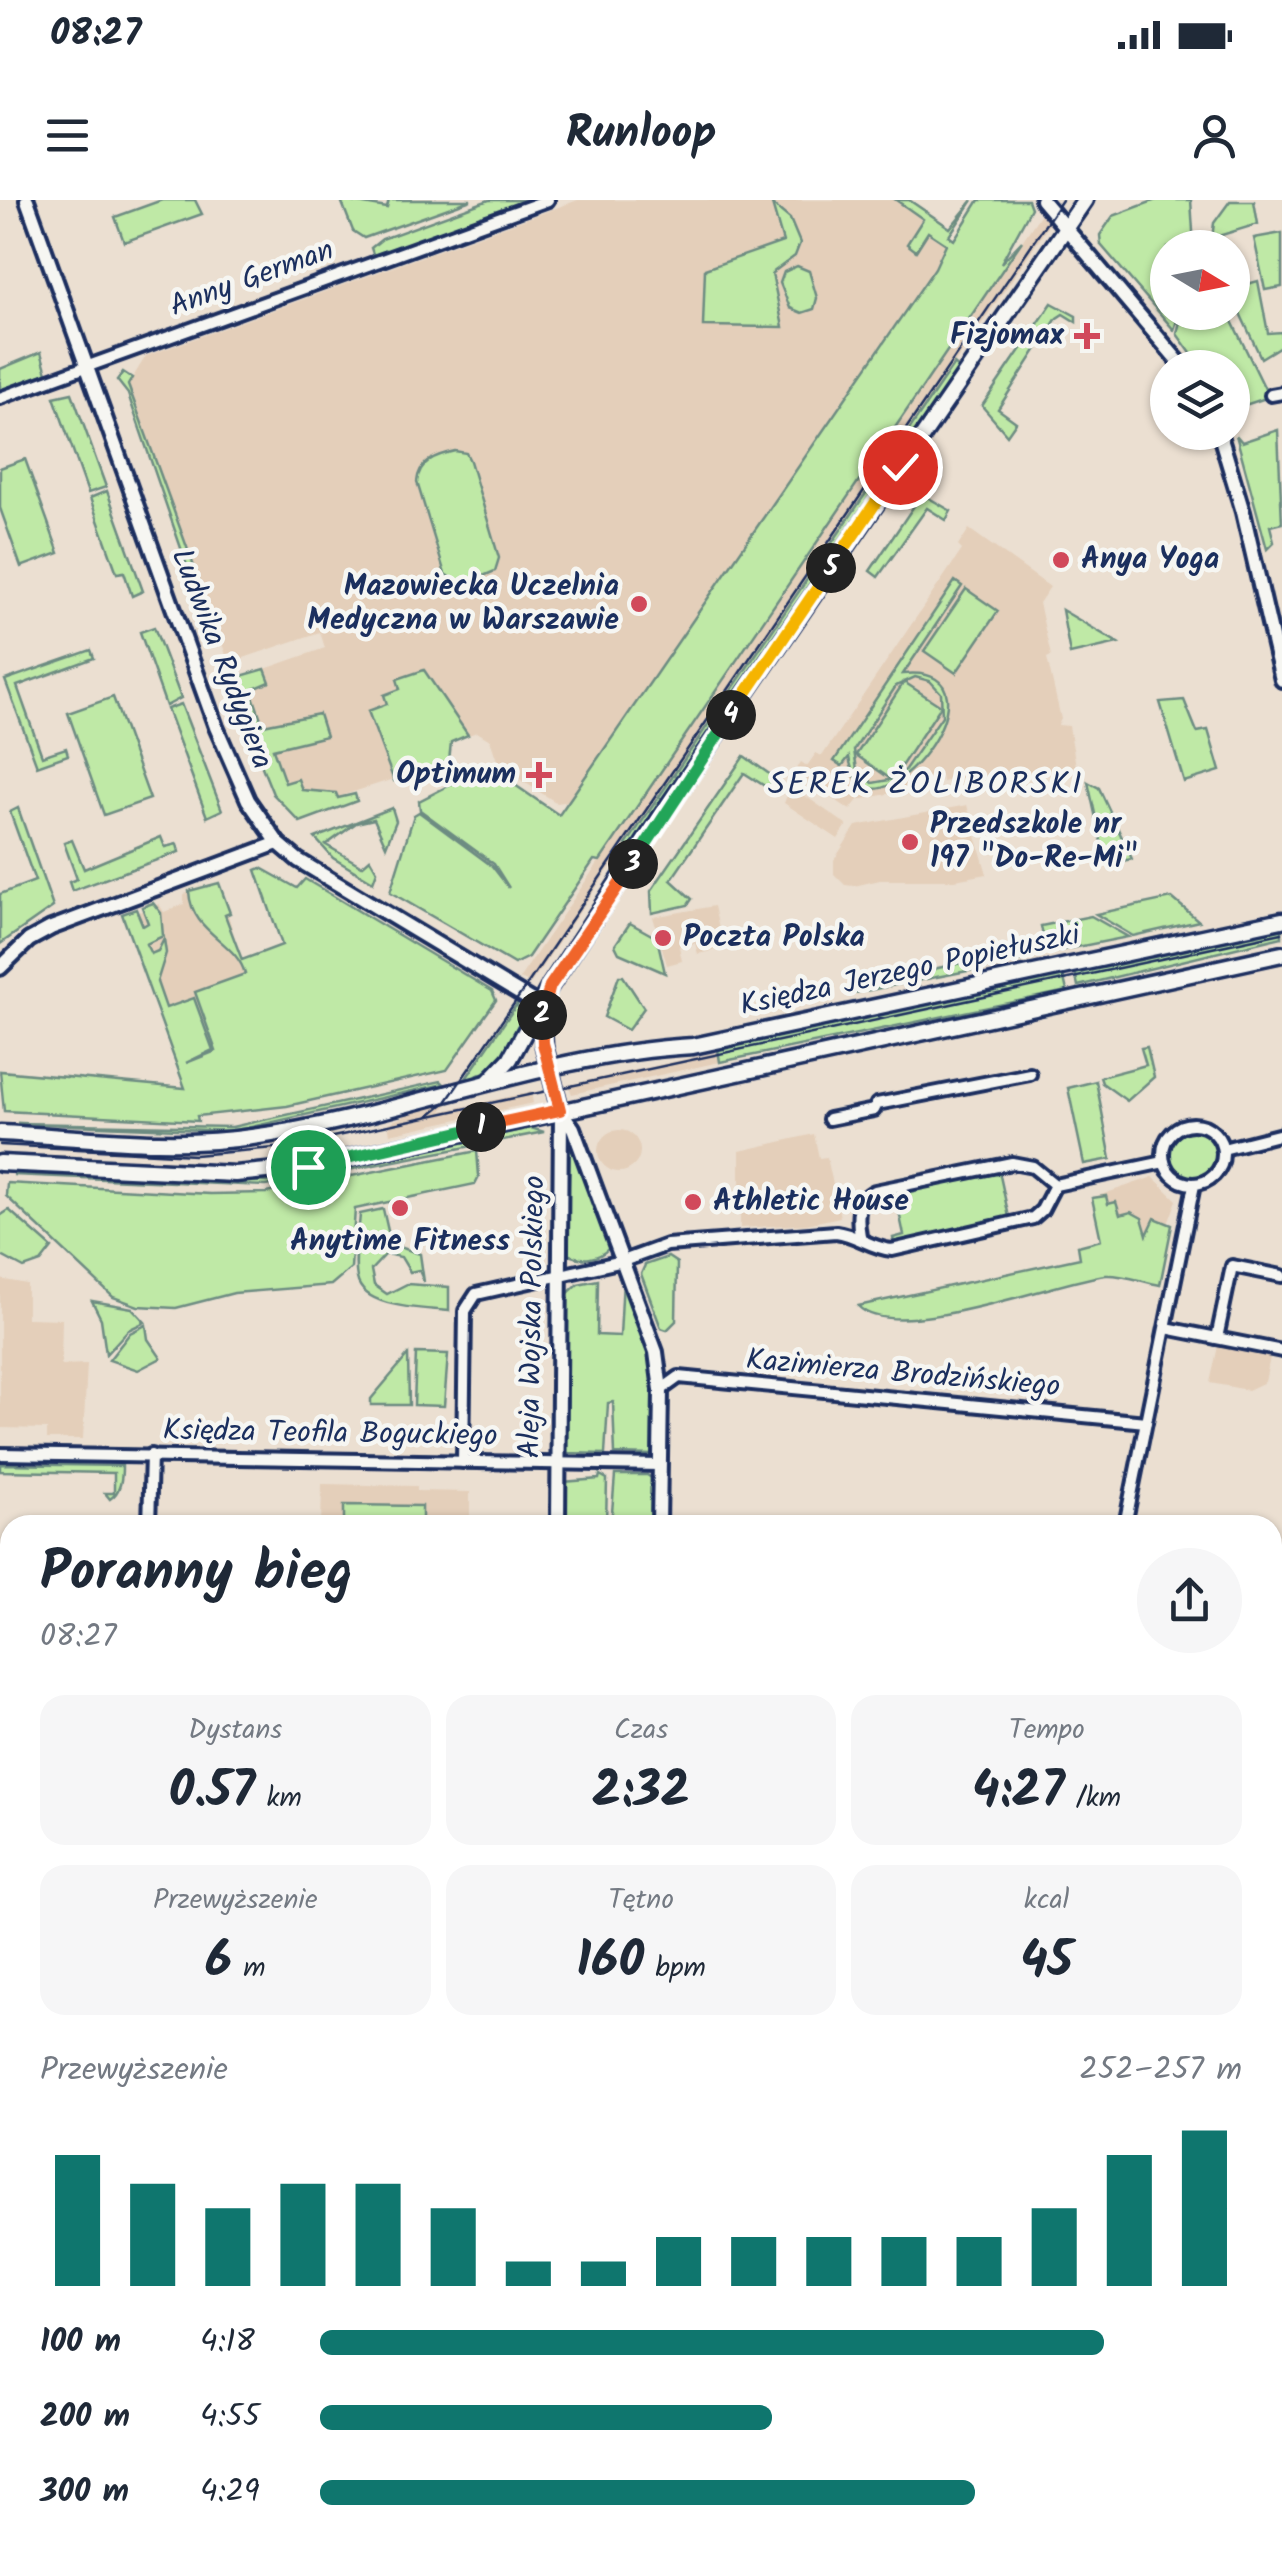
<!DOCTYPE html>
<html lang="pl">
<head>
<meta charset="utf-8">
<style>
  body { margin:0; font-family:Kalam,sans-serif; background:#f6f6f7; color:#1f2937; height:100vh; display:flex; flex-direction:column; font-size:38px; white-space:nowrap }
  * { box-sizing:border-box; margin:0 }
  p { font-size:32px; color:#747a83 }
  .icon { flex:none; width:55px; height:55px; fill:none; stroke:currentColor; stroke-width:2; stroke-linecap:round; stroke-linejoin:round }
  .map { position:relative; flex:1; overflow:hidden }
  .panel { position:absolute; left:0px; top:1315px; width:1282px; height:1035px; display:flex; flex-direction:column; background:#fff; border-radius:30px 30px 0 0; box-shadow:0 2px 8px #0004 }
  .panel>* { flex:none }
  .needle { width:65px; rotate:100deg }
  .buttons { position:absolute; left:1150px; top:30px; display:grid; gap:20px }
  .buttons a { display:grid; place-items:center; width:100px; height:100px; border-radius:50%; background:#fff; box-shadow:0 2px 8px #0004; font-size:50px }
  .pin { position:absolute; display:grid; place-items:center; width:85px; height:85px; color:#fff; margin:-42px; border:5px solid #fff; border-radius:50%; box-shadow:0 2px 10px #0007 }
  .km { position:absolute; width:50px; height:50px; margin:-25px; border-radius:50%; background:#222; color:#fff; font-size:28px; line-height:50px; text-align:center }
  .round { display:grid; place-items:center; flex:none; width:105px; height:105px; border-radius:52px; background:#f6f6f7 }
  .head { display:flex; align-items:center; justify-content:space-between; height:170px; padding:0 40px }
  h1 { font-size:55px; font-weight:800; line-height:75px }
  .stats { display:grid; grid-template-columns:repeat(3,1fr); gap:15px; height:170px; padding:10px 40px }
  .stats div { display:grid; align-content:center; border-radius:25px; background:#f6f6f7; text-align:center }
  .stats b { font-size:50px; font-weight:800 }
  .stats small { font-size:28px; font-weight:400 }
  .stats p { font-size:28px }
  .chart { height:280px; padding:20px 40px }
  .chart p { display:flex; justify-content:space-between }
  .chart svg { width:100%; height:180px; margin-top:10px; stroke:#0f766e; stroke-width:6 }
  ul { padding:0 40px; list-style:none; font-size:32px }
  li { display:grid; grid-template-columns:160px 120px 1fr; align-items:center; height:75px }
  li i { height:25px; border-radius:12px; background:#0f766e }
  .status { display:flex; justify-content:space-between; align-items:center; height:70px; padding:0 50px; background:#fff; direction:ltr }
  .status svg { height:28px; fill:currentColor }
  header { display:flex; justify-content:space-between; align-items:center; height:130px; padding:0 40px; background:#fff; font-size:45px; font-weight:800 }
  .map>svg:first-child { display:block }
</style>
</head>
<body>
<div class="status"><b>08:27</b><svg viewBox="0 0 49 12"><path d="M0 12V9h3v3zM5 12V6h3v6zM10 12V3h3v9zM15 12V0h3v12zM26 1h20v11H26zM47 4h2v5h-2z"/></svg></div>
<header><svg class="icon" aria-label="menu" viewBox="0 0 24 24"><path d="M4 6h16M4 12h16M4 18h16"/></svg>Runloop<svg class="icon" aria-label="person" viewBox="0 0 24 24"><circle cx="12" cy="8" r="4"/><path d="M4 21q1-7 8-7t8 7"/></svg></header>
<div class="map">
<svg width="1282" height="2350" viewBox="0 0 1282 2350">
  <rect width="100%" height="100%" fill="#ebdfd1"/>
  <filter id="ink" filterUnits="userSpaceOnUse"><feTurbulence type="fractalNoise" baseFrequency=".01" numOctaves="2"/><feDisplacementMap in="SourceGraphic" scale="20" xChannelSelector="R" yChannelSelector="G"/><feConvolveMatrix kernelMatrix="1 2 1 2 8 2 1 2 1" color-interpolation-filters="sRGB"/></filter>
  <g filter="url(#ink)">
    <g fill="#e4cfba">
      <path d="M578,0H896L954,40L570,601L557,603L499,566L490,540L477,532L451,541L449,561L313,605L289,601L234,480L325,448L320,432L229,463L128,185L146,156Z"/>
      <path d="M1042,12L1049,24L1039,40L531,783L519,779Z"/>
      <path d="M969,329L1050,387L1039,403L1051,456L1047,458L1061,519L1058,525L1069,526L1076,566L988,585L985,573L942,582L941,576L933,577L920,580L921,587L858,600L850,610L795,572L801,562L807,566L816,553L822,556L962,350L958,346Z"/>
      <path d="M791,586L847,625L838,639L784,603Z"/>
      <path d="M967,605L987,674L955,680H880L854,686L845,685L834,674V660L856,626Z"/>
      <path d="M219,683L248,784L216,852L178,866L123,718L159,704L164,712L184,704V694Z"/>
      <path d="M714,706L723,748L698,754L695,743L679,746L682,761L667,765L653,717Z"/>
      <path d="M718,852L720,862L595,889L572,894L568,885Z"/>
      <path d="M531,892L533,903L390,934L388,923L428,906L450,901L442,911Z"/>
      <circle cx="619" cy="951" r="21"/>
      <path d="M814,934L819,958L827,957L840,1017L807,1024L740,1028V951Z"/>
      <path d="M1153,977L1177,1000L1168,1024L1172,1025L1160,1085L1110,1075L1086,1080L1078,1046L1101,1040L1092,998Z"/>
      <path d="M0,1079L27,1084V1118L62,1119L61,1165L87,1164L83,1239H47V1229L0,1228Z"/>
      <path d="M1218,1146L1270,1157L1265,1182L1248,1190L1210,1183Z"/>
      <path d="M322,1284L417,1286V1291L470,1292V1325H321Z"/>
    </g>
    <g fill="#bfe9a6" stroke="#6d8c82" stroke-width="2.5" fill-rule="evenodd">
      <path d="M162,0H195L202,14L124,42L115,17Z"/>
      <path d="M341,0L387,8L389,0H471L364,38L353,31Z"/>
      <path d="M489,0H530L374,57L371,48L382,39Z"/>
      <path d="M896,0H909L950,28L973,0L949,36L954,40L979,0H1028L1031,8L1001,63L1022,41L600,661L594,660L528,757L514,764L390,692L414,615L419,612L492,666L509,688L494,664L420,610L419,601L487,566L559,615L935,68L946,44L928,32L916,51L907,44L923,19Z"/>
      <path d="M1156,0H1191L1194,47L1168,48V112L1179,113L1174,130L1101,45L1100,35L1113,16Z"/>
      <path d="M1230,1H1254L1258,24L1212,38L1214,23Z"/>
      <path d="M772,4L790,19L800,43L795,56L772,73L783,127L703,126L705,69L783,42Z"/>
      <path d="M1282,33V87L1265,90L1254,38Z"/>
      <path d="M797,66L809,71L817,98L814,109L802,113L790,108L780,83L784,72Z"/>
      <path d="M1258,81L1268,133L1282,132V145L1261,158L1232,96L1233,88Z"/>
      <path d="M1052,103L1076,116V122L1063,114L1057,118L998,209L1016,222L1007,235L982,206Z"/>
      <path d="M1182,113H1228L1269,197L1233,209L1232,168L1201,167L1177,134Z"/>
      <path d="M41,152L47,173L0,191V169Z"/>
      <path d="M954,164L959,168L630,648L626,645Z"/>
      <path d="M123,172L132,178L128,185L200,383H193L128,194L117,180Z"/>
      <path d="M72,193L106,287L88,293L54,197Z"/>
      <path d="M1278,230L1282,323L1270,326L1274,342L1267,349L1236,235L1242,242Z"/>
      <path d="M455,251L466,253L470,261L499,358L495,371L462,385L445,374L417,282C419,261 436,255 455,251Z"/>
      <path d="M25,259L59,353L21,367L0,308V268Z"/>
      <path d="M107,291L143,391L132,396L124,372L117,373L90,298Z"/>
      <path d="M922,294L951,311L946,320L927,308L878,377L870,371Z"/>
      <path d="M955,381L962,386L903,474C1021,462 867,665 849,557L842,566L834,561ZM915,477L930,481L941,493L942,516L899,578L873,583L857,570L854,550L896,486Z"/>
      <path d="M966,389L998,411L956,473L924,451Z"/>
      <path d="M1062,410L1118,443L1070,454Z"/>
      <path d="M154,427L181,498L166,506L140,432Z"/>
      <path d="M91,450L94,458L17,486L42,556L66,548L68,555L37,566L5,480Z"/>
      <path d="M265,469L270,482L251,490L263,525L319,514L326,536L273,549L285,583L298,579L302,590L336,593L338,598L355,594L357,601L300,622L273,594L227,480Z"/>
      <path d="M424,470L468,535L451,542L449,561L394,581L368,511L387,504L384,495L400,489L397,479Z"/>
      <path d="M904,482L941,506L892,580L856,555Z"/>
      <path d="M113,497L150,599L104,615L68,513Z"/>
      <path d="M1184,500L1197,532L1208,530L1220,571L1184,582L1160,502Z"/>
      <path d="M181,504L222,610L207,617L167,509Z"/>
      <path d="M744,556L775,578L768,588L744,573L671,680L692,699L688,705L652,713L651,691Z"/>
      <path d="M1088,582L1099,588L1132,659L1106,664Z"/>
      <path d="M18,608L53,707L0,744V694L35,681L10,612Z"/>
      <path d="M392,608L396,621L386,646L374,619L356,623L326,645L362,666L370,659L377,671L373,682L333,658L315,638Z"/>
      <path d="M161,637L165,647L177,644L179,652L72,691L69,682L77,679L64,643L72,640L84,669Z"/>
      <path d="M261,668L297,688L305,679L492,791L496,800L447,870L287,906L197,916L198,921L4,911L0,871L185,888L122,714L136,709L143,726L148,723L142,707L153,703L161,713L163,736L146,744L151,754L158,751L164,739L166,753L157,782L166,808L194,798L213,850L186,863L216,851L195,792L245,774C236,740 191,734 189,691L219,683L230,713L225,715L242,760L282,745L256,670Z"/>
      <path d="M1172,698L1199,721L1133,736L1096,714Z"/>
      <path d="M1091,716L1128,737L1047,753L1041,726Z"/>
      <path d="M630,723L657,738L665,773L619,753L615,745Z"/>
      <path d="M1282,727V737L1078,786L1075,772Z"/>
      <path d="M1016,751L1019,761L854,793L851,787Z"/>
      <path d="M1063,774L1067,791L720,862L718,849Z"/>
      <path d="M619,776H623L644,808L628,830L604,817Z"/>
      <path d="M517,804C530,836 494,874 465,880Z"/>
      <path d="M1147,847L1154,877L1127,901L1102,883L1100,877L1146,865L1141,848Z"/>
      <path d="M441,881L444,884L233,931L17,923L232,927Z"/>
      <path d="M1096,881L1111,959L1084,964L1068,888Z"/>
      <path d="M531,928L544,932L266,986L13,975L268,982Z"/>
      <circle cx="1194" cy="954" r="25"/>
      <path d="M570,939L609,1048C598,1060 582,1061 567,1054Z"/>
      <path d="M477,951L479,976L475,984L355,1009L351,1068L331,1085L234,1093L176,1108L138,1106L113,1097L6,996L7,983L210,994L266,993Z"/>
      <path d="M999,971L1009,1017L894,1043L893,1038L904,1035L896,998L885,1000V995Z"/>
      <path d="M1106,996L1108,1004L1116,1002L1120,1015L1131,1012L1142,1018L1147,1035L1155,1018L1172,1025L1160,1085C1143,1082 1123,1074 1106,1075C1057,1081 895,1145 858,1106L1080,1058L1078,1046L1101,1040L1092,998Z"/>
      <path d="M383,1009L391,1044L420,1054L424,1082L419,1070L410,1072L401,1057L386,1054L371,1070L374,1085L387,1094L407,1084L449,1087V1111C424,1108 363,1109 357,1078C353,1059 359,1033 360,1014Z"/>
      <path d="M9,1010L52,1048L41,1062L24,1068L0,1055V1016Z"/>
      <path d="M668,1057L677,1063L676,1121L667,1130L661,1128L641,1074L645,1065Z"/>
      <path d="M623,1079L653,1169L657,1193L654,1255L615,1254L613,1202L608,1203L605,1254L565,1253L566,1095L578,1084L598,1080L597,1135L620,1136Z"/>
      <path d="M92,1101L132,1108L145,1122L128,1130L106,1154L101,1119Z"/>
      <path d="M146,1125L148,1139L161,1158L138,1170L109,1160L130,1133Z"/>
      <path d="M416,1153L448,1154L444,1206L414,1205Z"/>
      <path d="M408,1155L409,1205H371V1199Z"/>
      <path d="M0,1264L122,1266C122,1278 121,1292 110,1299L105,1293H114V1273L0,1271Z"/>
      <path d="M600,1275L607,1279L606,1323L562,1325L563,1282L599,1279Z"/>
      <path d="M615,1275H647L656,1281L655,1325H611Z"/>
      <path d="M344,1305L422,1306V1325H344Z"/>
      <path d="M1282,2175V2297L1273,2294L1272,2181Z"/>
    </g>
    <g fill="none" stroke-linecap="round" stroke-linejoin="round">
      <defs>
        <g id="minor">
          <path d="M1271,195L1282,193"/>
          <path d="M0,198L548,0"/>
          <path d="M829,919L874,910L877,904L1030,874"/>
          <circle cx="1193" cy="954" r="30"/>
          <path d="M1223,949L1282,934"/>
          <path d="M1055,985L1164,962"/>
          <path d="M1166,1128L1282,1151"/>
          <path d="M1217,1138L1232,1066L1282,1076"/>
          <path d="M661,1190L679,1177L1146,1222"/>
          <path d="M0,1254L660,1265"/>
          <path d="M463,1262L465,1111L476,1094L623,1061L667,1045L836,1032C858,1035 870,1048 892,1050L1033,1018L1042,1010L1055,985L1033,967L1012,963L875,991C856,1000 857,1018 860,1036"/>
          <path d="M149,1325L151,1255"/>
          <path d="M1125,1325L1194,985"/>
          <path d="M1272,1565L1282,1566"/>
          <path d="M1272,1701L1282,1699"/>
          <path d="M1272,1838L1282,1835"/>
          <path d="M0,1962L10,1961"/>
          <path d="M850,2340L885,2350"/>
          <path d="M1090,2350L1097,2340"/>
        </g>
        <g id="tertiary">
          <path d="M27,0L216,527L248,600L278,643L298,660L542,807"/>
          <path d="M1042,0L1184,168"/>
          <path d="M1219,232L1243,312L1282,480"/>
          <path d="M0,768L29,740L51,728L278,643"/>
          <path d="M560,910L573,928L656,1152L661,1190L659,1325"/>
          <path d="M558,1325L561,912"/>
          <path d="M0,1484L7,1558L0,1613"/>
          <path d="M0,2275L10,2281"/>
          <path d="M75,2350L76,2340"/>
          <path d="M767,2350L777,2340"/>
        </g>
        <g id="secondary">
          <path d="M542,808L544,846L560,910"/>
          <path d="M489,881L510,859L550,786L668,606L1085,0"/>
          <path d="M0,933C83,937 170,949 252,937C400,917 543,854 693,846L1282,720"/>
          <path d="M0,963L235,974L308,967L1282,754"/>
          <path d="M1272,2036L1282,2033"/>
          <path d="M329,2350L347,2340"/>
          <path d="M390,2350L417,2340"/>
        </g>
      </defs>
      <use href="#minor" stroke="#1b2f5e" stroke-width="18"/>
      <use href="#tertiary" stroke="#1b2f5e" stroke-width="20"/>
      <use href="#secondary" stroke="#1b2f5e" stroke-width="21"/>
      <use href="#minor" stroke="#f6f6f2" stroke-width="10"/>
      <use href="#tertiary" stroke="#f6f6f2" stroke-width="12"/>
      <use href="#secondary" stroke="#f6f6f2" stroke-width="14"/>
      <g stroke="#1b2f5e" stroke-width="2.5">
        <path d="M427,917L446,902L522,792L1062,0"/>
        <path d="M0,945L195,955L286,947L1282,733"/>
        <path d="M1272,2058L1282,2054"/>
        <path d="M443,2350L472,2340"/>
      </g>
    </g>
  </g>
  <g fill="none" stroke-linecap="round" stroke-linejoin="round" filter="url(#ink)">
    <defs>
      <path id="split-1" d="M308,967L481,927"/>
      <path id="split-2" d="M481,927L560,910L543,843L542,815"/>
      <path id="split-3" d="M542,815L550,786L633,664"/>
      <path id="split-4" d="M633,664L731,515"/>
      <path id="split-5" d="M731,515L831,368"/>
      <path id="split-6" d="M831,368L900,267"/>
    </defs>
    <use href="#split-1" stroke="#fff" stroke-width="20"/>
    <use href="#split-2" stroke="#fff" stroke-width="20"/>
    <use href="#split-3" stroke="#fff" stroke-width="20"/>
    <use href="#split-4" stroke="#fff" stroke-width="20"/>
    <use href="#split-5" stroke="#fff" stroke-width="20"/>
    <use href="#split-6" stroke="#fff" stroke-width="20"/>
    <use href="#split-1" stroke="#22a559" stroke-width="12"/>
    <use href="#split-2" stroke="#f0652b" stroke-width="12"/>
    <use href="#split-3" stroke="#f0652b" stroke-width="12"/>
    <use href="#split-4" stroke="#22a559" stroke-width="12"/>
    <use href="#split-5" stroke="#f5b400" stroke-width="12"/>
    <use href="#split-6" stroke="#f5b400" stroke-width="12"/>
  </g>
  <g fill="#d1495b" stroke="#f6f6f2" stroke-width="4">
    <path d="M1082 121h10v10h10v10h-10v10h-10v-10h-10v-10h10z"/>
    <circle cx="1061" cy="360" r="10"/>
    <circle cx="639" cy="404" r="10"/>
    <path d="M534 560h10v10h10v10h-10v10h-10v-10h-10v-10h10z"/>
    <circle cx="910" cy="642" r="10"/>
    <circle cx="663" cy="738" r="10"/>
    <circle cx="693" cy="1002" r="10"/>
    <circle cx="400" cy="1008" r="10"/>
  </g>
  <g text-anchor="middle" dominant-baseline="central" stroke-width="9" stroke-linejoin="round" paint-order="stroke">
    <g font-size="30" fill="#1b2f5e" stroke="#f6f6f2">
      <text transform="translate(252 79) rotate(-20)">Anny German</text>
      <text transform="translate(221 459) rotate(69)">Ludwika Rydygiera</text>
      <text transform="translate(910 771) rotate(-12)">Księdza Jerzego Popiełuszki</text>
      <text transform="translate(533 1117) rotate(-89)">Aleja Wojska Polskiego</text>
      <text transform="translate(903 1174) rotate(5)">Kazimierza Brodzińskiego</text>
      <text transform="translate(330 1234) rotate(1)">Księdza Teofila Boguckiego</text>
    </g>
    <g font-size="30" font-weight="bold" fill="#1b2f5e" stroke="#f6f6f2" text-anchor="start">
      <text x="1064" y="136" text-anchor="end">Fizjomax</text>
      <text x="1081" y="360">Anya Yoga</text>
      <text x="619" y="387" text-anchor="end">Mazowiecka Uczelnia<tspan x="619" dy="34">Medyczna w Warszawie</tspan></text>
      <text x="516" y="575" text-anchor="end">Optimum</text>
      <text x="930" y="625">Przedszkole nr<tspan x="930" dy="34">197 "Do-Re-Mi"</tspan></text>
      <text x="683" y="738">Poczta Polska</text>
      <text x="713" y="1002">Athletic House</text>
      <text x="400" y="1042" text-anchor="middle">Anytime Fitness</text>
    </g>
    <g font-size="32" letter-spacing="2.5" fill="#1b2f5e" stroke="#f6f6f2">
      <text x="926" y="585">SEREK ŻOLIBORSKI</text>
    </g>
  </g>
</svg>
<div class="buttons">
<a><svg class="needle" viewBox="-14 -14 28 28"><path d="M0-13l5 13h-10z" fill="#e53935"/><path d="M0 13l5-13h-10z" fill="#747a83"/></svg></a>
<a><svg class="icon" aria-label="layers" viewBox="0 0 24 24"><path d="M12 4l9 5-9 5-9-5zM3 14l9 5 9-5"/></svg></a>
</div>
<div class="pin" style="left:308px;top:967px;background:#1e9e55"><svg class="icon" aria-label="arrive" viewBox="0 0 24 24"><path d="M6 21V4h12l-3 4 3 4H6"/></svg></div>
<div class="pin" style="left:900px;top:267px;background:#d93025"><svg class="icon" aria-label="check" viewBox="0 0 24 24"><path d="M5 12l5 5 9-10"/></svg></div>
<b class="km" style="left:481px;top:927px">1</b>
<b class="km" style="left:542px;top:815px">2</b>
<b class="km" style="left:633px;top:664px">3</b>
<b class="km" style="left:731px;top:515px">4</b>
<b class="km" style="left:831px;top:368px">5</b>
<section class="panel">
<div class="head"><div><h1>Poranny bieg</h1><p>08:27</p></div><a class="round"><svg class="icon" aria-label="share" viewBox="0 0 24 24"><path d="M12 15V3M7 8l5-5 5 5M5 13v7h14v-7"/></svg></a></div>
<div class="stats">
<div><p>Dystans</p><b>0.57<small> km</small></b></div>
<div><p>Czas</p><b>2:32</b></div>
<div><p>Tempo</p><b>4:27<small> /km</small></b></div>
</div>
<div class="stats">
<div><p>Przewyższenie</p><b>6<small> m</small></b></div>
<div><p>Tętno</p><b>160<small> bpm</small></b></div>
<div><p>kcal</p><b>45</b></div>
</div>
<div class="chart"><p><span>Przewyższenie</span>252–257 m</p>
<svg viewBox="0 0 160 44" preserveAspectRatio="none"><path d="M5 44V12M15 44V19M25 44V25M35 44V19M45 44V19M55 44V25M65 44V38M75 44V38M85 44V32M95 44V32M105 44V32M115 44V32M125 44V32M135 44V25M145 44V12M155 44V6"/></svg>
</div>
<ul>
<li><b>100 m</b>4:18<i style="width:85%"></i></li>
<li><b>200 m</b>4:55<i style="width:49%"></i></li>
<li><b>300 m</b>4:29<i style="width:71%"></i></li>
</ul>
</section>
</div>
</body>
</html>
